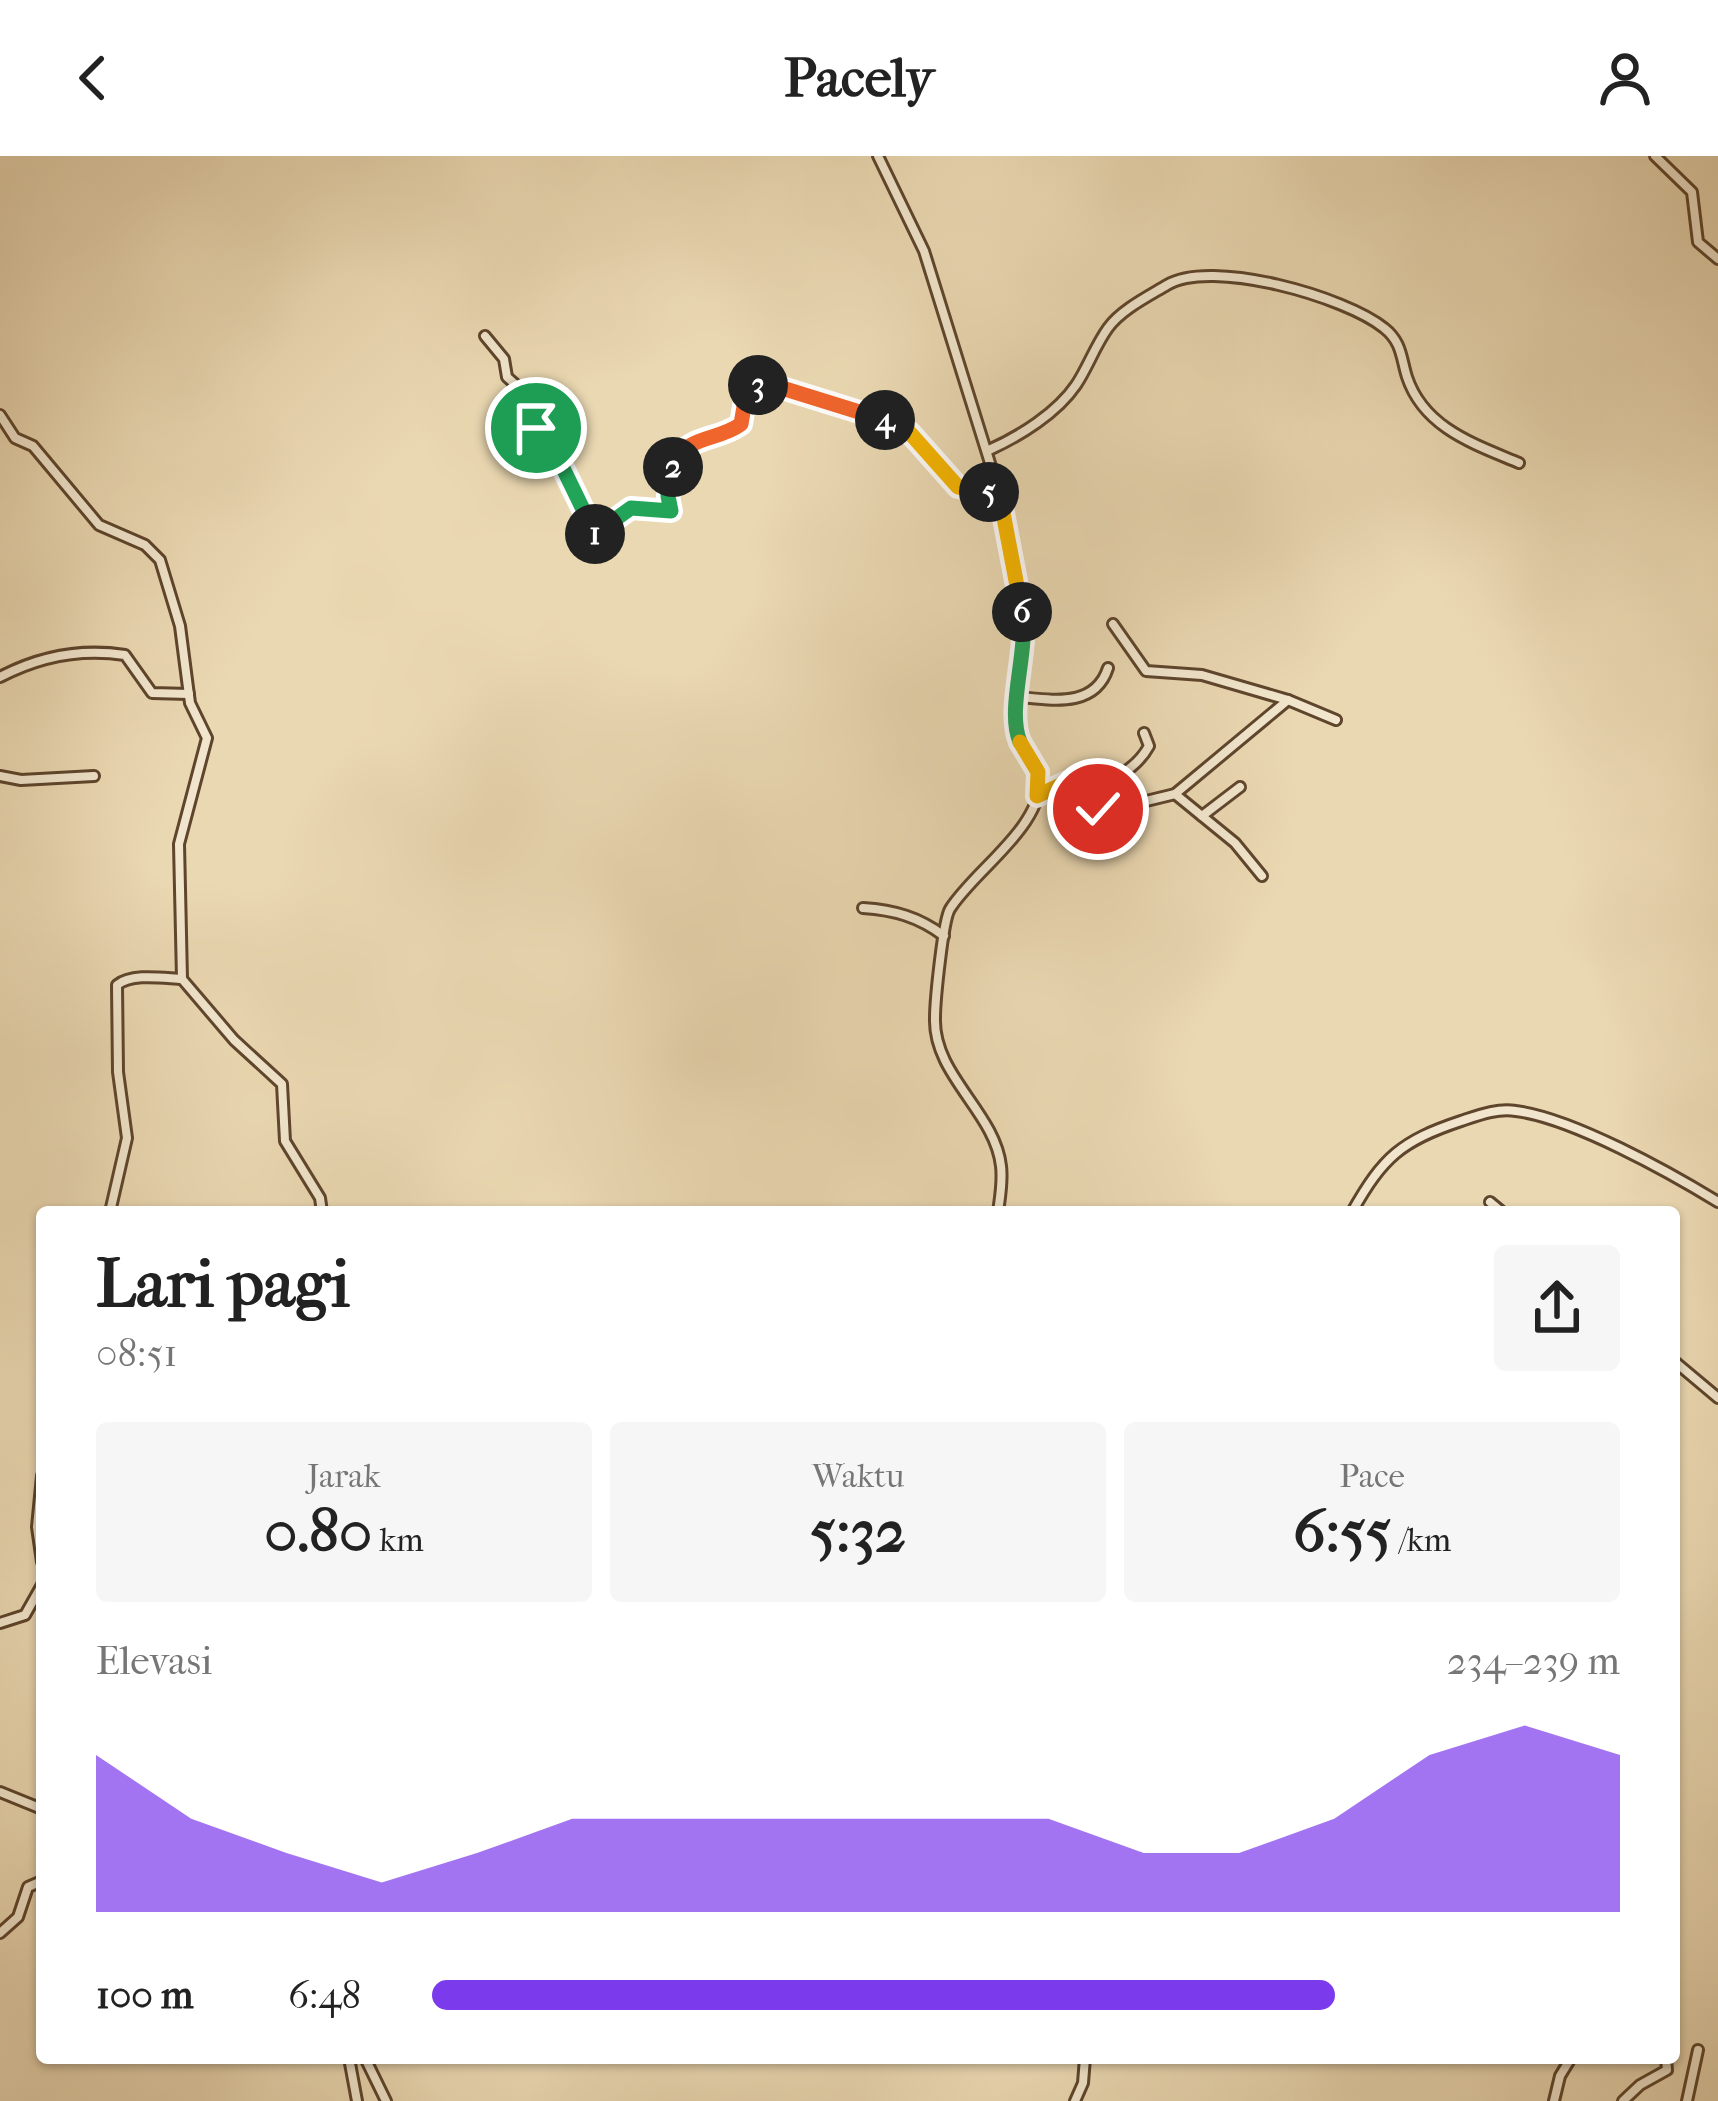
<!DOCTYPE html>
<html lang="id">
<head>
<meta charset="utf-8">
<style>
  body { margin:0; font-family:"IM FELL French Canon",serif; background:#f6f6f6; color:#222; height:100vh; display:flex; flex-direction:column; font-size:45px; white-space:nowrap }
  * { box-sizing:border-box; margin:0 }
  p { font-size:39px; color:#767676 }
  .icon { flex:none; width:66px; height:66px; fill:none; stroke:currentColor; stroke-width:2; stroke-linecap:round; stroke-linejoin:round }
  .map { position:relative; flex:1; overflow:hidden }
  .sheet { position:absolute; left:36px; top:1050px; width:1644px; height:858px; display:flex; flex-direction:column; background:#fff; border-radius:12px; box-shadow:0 3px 9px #0004 }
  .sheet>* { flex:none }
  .pin { position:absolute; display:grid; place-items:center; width:102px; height:102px; color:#fff; margin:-51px; border:6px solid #fff; border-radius:50%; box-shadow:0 3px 12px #0007 }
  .km { position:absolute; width:60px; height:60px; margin:-30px; border-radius:50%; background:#222; color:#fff; font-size:33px; line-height:60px; text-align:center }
  .round { display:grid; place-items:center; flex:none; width:126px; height:126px; border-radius:12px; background:#f6f6f6 }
  .summary { display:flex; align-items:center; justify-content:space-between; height:204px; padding:0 60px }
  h1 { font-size:66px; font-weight:700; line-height:90px }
  .figures { display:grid; grid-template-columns:repeat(3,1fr); gap:18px; height:204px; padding:12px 60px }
  .figures div { display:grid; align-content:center; border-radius:12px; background:#f6f6f6; text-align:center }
  .figures b { font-size:60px; font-weight:700 }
  .figures small { font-size:33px; font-weight:400 }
  .figures p { font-size:33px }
  .chart { height:336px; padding:24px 60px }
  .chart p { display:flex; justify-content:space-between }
  .chart svg { width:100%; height:216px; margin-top:12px; fill:#7c3aed; opacity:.7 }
  ul { padding:0 60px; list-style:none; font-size:39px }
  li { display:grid; grid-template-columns:192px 144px 1fr; align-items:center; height:90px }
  li i { height:30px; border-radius:15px; background:#7c3aed }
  header { display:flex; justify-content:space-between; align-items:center; height:156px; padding:0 60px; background:#fff; font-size:54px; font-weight:700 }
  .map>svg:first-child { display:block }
</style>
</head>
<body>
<header><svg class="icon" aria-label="back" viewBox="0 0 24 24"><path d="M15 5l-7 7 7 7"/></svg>Pacely<svg class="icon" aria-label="person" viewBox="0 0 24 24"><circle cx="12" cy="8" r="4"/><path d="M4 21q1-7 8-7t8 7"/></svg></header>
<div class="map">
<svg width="1718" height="1945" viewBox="0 0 1718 1945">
  <rect width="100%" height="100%" fill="#ead8b2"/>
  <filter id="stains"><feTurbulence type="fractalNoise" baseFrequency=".00167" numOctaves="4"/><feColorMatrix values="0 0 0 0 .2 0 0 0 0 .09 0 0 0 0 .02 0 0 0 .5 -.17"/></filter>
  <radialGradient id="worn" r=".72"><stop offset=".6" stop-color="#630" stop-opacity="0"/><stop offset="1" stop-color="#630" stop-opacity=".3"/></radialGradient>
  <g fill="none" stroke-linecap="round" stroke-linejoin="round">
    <defs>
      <g id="minor">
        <path d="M878,0L924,95L999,336L1024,467L1015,570C1018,592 1041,605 1040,627C1038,674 973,716 950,753C943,764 935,845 935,862C933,919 995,956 1001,1010C1003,1026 1000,1041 998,1056"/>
        <path d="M1655,0L1692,36L1698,86L1718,103"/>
        <path d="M485,180L504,203L507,221L543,253L554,276L561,308L595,378L631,352L672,354L668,341L677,300L693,286L737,272L745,262L746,239L760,228L783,232L902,270L958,331L999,336"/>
        <path d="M535,248L526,260L548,288L557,284"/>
        <path d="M0,259L15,282L33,290L99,369L145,389L160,404L180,470L190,547L207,582L179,688L182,823"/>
        <path d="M989,294C1020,280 1057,257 1076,229C1088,211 1095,190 1108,172C1121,154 1147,141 1167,129C1211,102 1346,141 1384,172C1402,186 1401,202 1407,221C1424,272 1474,288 1519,307"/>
        <path d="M1113,468L1146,515L1202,519L1288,544L1336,564"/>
        <path d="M0,521C40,500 80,492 125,499L152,537L189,538"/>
        <path d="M1019,541C1053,544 1095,552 1108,512"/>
        <path d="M0,620L21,624L94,620"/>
        <path d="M1084,633C1109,627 1136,614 1149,590L1144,577"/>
        <path d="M1175,638L1235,687L1262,720"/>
        <path d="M1037,640L1067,626L1087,636L1101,656L1175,638L1288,544"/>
        <path d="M1202,660L1240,631"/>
        <path d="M863,752C894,754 919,761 944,780"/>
        <path d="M1490,1046L1502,1056"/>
        <path d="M110,1056L127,982L118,916L117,829C132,817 162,822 182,823L234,884L282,928L285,985L320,1042L322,1056"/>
        <path d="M1352,1056C1383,1001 1401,985 1461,965C1479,959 1497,952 1516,955C1572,962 1669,1016 1718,1046"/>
        <path d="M1674,1205L1718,1242"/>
        <path d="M42,1320L37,1371L42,1406"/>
        <path d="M0,1467L25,1459L42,1429"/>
        <path d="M0,1636L42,1653"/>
        <path d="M0,1777L18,1761L28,1731L42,1725"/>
        <path d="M349,1902L357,1945"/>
        <path d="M365,1902L386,1945"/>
        <path d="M1075,1945L1083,1927L1085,1902"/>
        <path d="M1554,1945L1560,1920L1571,1902"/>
        <path d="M1623,1945L1640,1929L1667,1914L1666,1902"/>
        <path d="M1687,1945L1698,1894"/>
      </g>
    </defs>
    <use href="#minor" stroke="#5e452c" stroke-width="14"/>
    <use href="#minor" stroke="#f1e6cd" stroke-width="8"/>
  </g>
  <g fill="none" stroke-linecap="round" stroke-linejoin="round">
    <defs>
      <path id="split-1" d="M536,272L548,288L557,284L561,308L595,378"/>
      <path id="split-2" d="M595,378L631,352L671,355L668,340L673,311"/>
      <path id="split-3" d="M673,311C685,278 717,286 741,268L746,239L758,229"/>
      <path id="split-4" d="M758,229L782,232L885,264"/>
      <path id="split-5" d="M885,264L910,277L958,331L989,336"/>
      <path id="split-6" d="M989,336H999L1022,456"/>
      <path id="split-7" d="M1020,586C1006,553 1029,495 1022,456"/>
      <path id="split-8" d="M1020,586L1038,616L1037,640L1067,626L1087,636L1098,653"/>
    </defs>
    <use href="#split-1" stroke="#fff" stroke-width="24"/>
    <use href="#split-2" stroke="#fff" stroke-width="24"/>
    <use href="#split-3" stroke="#fff" stroke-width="24"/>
    <use href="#split-4" stroke="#fff" stroke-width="24"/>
    <use href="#split-5" stroke="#fff" stroke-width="24"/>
    <use href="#split-6" stroke="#fff" stroke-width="24"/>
    <use href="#split-7" stroke="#fff" stroke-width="24"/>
    <use href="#split-8" stroke="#fff" stroke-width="24"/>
    <use href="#split-1" stroke="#22a559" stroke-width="15"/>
    <use href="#split-2" stroke="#22a559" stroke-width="15"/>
    <use href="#split-3" stroke="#f0652b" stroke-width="15"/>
    <use href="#split-4" stroke="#f0652b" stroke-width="15"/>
    <use href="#split-5" stroke="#f5b400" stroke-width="15"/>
    <use href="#split-6" stroke="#f5b400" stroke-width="15"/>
    <use href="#split-7" stroke="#22a559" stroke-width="15"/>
    <use href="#split-8" stroke="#f5b400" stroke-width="15"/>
  </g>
  <rect width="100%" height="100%" filter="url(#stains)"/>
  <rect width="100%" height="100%" fill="url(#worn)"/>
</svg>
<div class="pin" style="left:536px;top:272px;background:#1e9e55"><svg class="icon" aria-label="arrive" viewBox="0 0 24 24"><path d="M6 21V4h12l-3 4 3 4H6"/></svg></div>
<div class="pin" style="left:1098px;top:653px;background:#d93025"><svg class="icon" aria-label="check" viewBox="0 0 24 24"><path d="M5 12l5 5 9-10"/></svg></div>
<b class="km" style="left:595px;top:378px">1</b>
<b class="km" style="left:673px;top:311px">2</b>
<b class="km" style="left:758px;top:229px">3</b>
<b class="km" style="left:885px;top:264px">4</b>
<b class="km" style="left:989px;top:336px">5</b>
<b class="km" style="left:1022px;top:456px">6</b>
<section class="sheet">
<div class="summary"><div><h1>Lari pagi</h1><p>08:51</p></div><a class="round"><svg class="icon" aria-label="share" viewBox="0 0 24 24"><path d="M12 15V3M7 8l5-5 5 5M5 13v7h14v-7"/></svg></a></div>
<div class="figures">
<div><p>Jarak</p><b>0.80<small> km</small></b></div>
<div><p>Waktu</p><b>5:32</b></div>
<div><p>Pace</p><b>6:55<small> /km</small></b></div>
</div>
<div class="chart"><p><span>Elevasi</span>234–239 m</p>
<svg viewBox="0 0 160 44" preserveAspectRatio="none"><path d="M0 44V12L10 25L20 32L30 38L40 32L50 25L60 25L70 25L80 25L90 25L100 25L110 32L120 32L130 25L140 12L150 6L160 12V44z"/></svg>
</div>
<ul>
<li><b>100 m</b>6:48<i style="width:76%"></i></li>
</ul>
</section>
</div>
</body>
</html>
